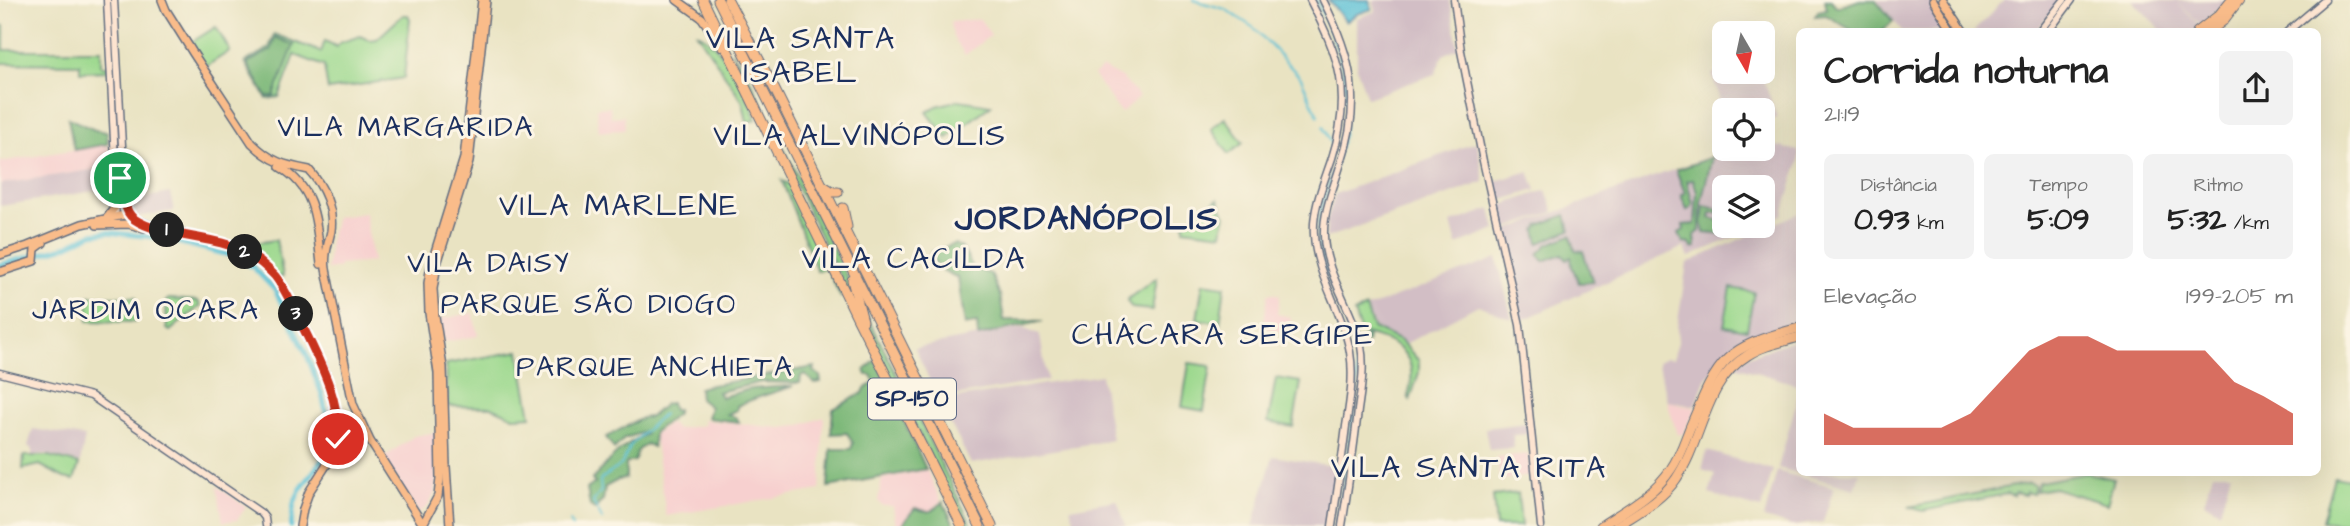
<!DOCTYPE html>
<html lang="pt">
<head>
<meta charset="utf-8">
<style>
  body { margin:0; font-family:"Architects Daughter",sans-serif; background:#f2f2f2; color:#222; height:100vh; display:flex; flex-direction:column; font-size:26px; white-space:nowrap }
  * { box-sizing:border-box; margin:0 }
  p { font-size:23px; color:#767676 }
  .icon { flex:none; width:38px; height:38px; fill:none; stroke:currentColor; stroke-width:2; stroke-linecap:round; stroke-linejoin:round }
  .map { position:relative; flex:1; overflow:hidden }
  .drawer { position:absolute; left:1796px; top:28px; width:525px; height:448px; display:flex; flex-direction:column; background:#fff; border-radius:10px; box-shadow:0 7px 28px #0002 }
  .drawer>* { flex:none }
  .needle { width:46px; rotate:171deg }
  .buttons { position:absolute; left:1712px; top:21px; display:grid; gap:14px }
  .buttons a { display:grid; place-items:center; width:63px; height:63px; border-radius:10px; background:#fff; box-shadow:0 7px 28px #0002; font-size:35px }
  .pin { position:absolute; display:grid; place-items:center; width:60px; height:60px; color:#fff; margin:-30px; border:4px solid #fff; border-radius:50%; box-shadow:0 2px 7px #0007 }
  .km { position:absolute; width:35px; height:35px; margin:-18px; border-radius:50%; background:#222; color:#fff; font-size:19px; line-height:35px; text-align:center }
  .round { display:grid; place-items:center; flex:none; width:74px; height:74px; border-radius:10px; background:#f2f2f2 }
  .summary { display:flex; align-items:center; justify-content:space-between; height:119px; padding:0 28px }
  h1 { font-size:38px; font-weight:700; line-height:52px }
  .figures { display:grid; grid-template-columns:repeat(3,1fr); gap:10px; height:119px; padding:7px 28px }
  .figures div { display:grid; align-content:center; border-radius:10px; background:#f2f2f2; text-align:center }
  .figures b { font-size:30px; font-weight:700 }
  .figures small { font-size:19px; font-weight:400 }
  .figures p { font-size:19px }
  .chart { height:196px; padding:14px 28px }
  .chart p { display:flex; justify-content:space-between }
  .chart svg { width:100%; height:126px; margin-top:7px; fill:#c8321e; opacity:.7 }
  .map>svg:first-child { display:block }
</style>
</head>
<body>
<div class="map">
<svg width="2350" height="526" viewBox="0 0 2350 526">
  <rect width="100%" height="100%" fill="#fcf5e5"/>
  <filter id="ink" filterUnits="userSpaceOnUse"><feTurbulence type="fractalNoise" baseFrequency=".0143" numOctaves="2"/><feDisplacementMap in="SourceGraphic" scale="14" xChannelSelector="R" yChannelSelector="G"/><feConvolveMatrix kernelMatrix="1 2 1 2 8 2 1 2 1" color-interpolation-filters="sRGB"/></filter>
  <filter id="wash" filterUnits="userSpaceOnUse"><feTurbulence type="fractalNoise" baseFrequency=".00686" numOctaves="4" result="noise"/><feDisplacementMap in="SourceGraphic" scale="28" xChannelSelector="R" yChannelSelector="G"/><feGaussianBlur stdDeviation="1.57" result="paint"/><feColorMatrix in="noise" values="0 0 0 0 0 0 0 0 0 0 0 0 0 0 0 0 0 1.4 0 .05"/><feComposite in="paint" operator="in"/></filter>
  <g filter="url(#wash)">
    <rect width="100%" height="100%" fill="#e9e3c2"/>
    <g fill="#f7d0cf">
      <path d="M980,19L991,35L965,55L954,39L950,22Z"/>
      <path d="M1103,68L1123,79L1139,97L1121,113L1093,75Z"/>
      <path d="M610,107L611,117L624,116L625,129L599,132L596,108Z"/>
      <path d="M108,144L111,167L0,184V162Z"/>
      <path d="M365,213L373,262L339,265V268L327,270L330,238L336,217Z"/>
      <path d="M1271,293L1280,295L1277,314L1291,317L1288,333L1263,328L1268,295Z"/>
      <path d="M473,313L478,336L444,342L440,319Z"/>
      <path d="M1667,401L1696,408L1683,434H1677Z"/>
      <path d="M824,417L820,490L666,516L654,434L670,423L677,429L704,425L703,420L781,428L798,426Z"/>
      <path d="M437,432L436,491L428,506L419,513L383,458L414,436Z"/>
      <path d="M1528,454L1530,476L1500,480L1497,457Z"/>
      <path d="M927,470L941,501L929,513L901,526H896L893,506H883L878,501L882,479Z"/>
      <path d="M217,486L246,507L237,520L223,522Z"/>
    </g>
    <g fill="#d2bec5">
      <path d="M1373,0H1450L1458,48L1443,55L1435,74L1367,98L1357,69V18L1376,11Z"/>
      <path d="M1878,0H1931L1950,31H1902Z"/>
      <path d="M2004,0H2062L2036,31L1973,32Z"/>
      <path d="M2132,0L2175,1L2227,0L2201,25L2176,1L2200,26L2192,32L2162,31Z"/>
      <path d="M1720,71L1722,74L1738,76L1740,72H1761L1777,118L1765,121L1762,136V110H1724V114L1712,74Z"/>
      <path d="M1724,134V149H1762V143L1799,151V161L1783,214L1762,225V187H1724V226H1760L1689,257L1684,247L1525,319L1521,318L1502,232L1711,156L1715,141Z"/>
      <path d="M1477,142L1484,182L1326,238L1327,220L1335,194Z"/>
      <path d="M111,167L113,188L0,206V184Z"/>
      <path d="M1529,171L1536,190L1496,202L1493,182Z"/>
      <path d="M1546,190L1554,212L1502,230L1497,207Z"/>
      <path d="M170,193L174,211L137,217L132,210L130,200Z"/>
      <path d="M1491,209L1496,230L1457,245L1451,223Z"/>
      <path d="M1799,213V324L1754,337L1724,355L1705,380L1695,406L1668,401L1657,362L1665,358L1673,359L1678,342L1677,328L1687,263Z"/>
      <path d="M1497,258L1512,319L1478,305L1405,344L1374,327L1367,308Z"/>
      <path d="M1022,328L1040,335L1047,380L938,399L915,348Z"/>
      <path d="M1799,338V385L1735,366L1749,356Z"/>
      <path d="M1101,375L1112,440L971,464L939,401Z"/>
      <path d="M1799,393V472L1860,473L1855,489L1778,468Z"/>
      <path d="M1527,423L1528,434L1513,435V448L1489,450L1485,428Z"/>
      <path d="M33,429L85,437L80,463L47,454L32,455V449L28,446Z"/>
      <path d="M1707,451L1773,470L1761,509L1709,494L1715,474L1702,470Z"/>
      <path d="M1273,456L1338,467L1328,526H1253Z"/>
      <path d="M1777,471L1834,487L1823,522L1792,526L1764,518Z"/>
      <path d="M2213,473H2231L2220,511L2204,502Z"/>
      <path d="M1117,500L1126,526H1074L1075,522L1070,508Z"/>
    </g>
    <g fill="#9bd88d" stroke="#5b8476" stroke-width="2">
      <path d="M403,15H408L410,19L404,78L328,90L324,66L295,55L279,97L267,99L245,62L269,48L274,34L321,52L325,41L337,47L339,43L360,36L369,40L377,39Z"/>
      <path d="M0,25L4,26V50H101V66H108V71L80,72V64L0,63Z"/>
      <path d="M216,27L230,51L205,67L190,43Z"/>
      <path d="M697,33C722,42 749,96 756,120L747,122L743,102Z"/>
      <path d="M731,51L746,71L855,294L859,315Z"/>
      <path d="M959,100L991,105L947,138L927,112L937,106Z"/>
      <path d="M1225,118L1243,143L1229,154L1211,129Z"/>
      <path d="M782,181L791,185L841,292V298L827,268L817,271Z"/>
      <path d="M1218,199L1225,215L1222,234L1184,229V223Z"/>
      <path d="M276,240L283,276L278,278L246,251V248L249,244Z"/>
      <path d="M1157,278L1152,310L1132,308L1127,301L1129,298Z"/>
      <path d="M1203,283L1225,286L1220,323L1197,319Z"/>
      <path d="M1731,288L1754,292L1747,330L1724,326Z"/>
      <path d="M89,296L136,297L135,322L88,321Z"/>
      <path d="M169,299L198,301L200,306L170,331L167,329L166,301Z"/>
      <path d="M861,304L972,526H965L867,328Z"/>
      <path d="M1366,308L1373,328L1401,341L1419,361V372L1410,400L1408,396C1419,360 1404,343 1368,335L1367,343H1364L1366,334L1361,333L1354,313Z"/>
      <path d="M519,351L531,416L514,417L492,407L448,406L446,364Z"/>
      <path d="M1189,363L1211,366L1204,411L1182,407Z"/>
      <path d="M1276,378L1301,382L1293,427L1268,422Z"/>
      <path d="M24,456H49L79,464L74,480L64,478L40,465L23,469Z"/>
      <path d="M2087,473L2114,479L2107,504L2054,488L2036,491L2039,482Z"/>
      <path d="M2334,477L2350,480V522L2335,523L2322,521Z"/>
      <path d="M2029,483L2035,485L2033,494L2026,492L2025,495L2015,493L2014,496L2006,494L1923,511L1909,507Z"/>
      <path d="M1518,493L1521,526H1496L1493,496Z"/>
    </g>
    <g fill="#7cb878" stroke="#4c746b" stroke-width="2">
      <path d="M1825,0H1831L1837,7L1860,0H1876L1893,21L1883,31H1853L1826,15L1815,16L1818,11L1827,9Z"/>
      <path d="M275,37L294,45L274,96L267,97L247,63L271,50Z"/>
      <path d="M68,118L95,130L107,132L108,144L74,150Z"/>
      <path d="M1712,157L1701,203L1700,231L1695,235L1696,247L1692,248L1690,243L1683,242L1679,233L1684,230L1683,225L1695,224L1697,192L1693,180L1687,181L1693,204L1691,208L1687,210L1681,195L1685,193L1676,170Z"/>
      <path d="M1704,206L1718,209L1717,213H1711L1710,218L1724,222V226H1748L1726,235L1704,233L1702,222Z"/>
      <path d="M1566,215L1570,230L1539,243L1536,230L1539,225Z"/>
      <path d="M1571,235L1575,250L1583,251L1593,282L1579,283L1572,267L1571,257L1567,259L1562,254L1544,261L1538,254L1548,244Z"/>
      <path d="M955,244L962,248L973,268L991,274L1000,295L1004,320L1043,321L978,336L977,323L965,325L958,278L942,270L931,258V252Z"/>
      <path d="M876,360L926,469L828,487L831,449H851L853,443L847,433L831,434L833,409L863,393L865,388L875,383L871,375H867L865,370Z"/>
      <path d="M815,367L814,371L820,376L821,382L814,383L804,374L801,376L800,383L762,382L718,392L721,397L750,389L793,386C774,393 755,397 737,406V410L727,414L737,418L739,422L707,418L710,407L700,399L699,388L706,386Z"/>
      <path d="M671,403L673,411L677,410V414L654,432L653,447L647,444C638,449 636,452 635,461L626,463V478L618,480L605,487L603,500L595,509L590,506L587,489L595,483L592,480C609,460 622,445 646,434L644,432L625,438L614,449L606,437L642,418L650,417L665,404Z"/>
      <path d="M943,502L955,526H901L915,508C930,513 931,513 943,502Z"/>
    </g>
    <path fill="#59c0d6" stroke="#3a789a" stroke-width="2" d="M1328,0H1369L1372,9L1357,14L1346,22Z"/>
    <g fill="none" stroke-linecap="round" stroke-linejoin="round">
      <g stroke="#59c0d6" stroke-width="2">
        <path d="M1193,0L1225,9L1254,28L1301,78L1318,116"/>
        <path d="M1316,0C1344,55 1357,97 1337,158C1330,183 1317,209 1318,235C1320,274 1346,309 1354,346C1360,371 1355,396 1352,421C1348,456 1343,491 1337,526"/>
        <path d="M1323,127L1332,145"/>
        <path d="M602,519L593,502L601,491L600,480L621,465L631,445L663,414"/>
        <path d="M570,521L572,526"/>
      </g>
      <g stroke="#59c0d6" stroke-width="5">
        <path d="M0,265L62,248L92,234L107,232L161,238L233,256L253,267L275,290L307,355L322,394L330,431L327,453L300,490L294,503L291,526"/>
        <path d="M1649,498L1670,479L1680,461"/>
      </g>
    </g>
  </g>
  <g filter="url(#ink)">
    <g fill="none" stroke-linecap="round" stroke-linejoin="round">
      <defs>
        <g id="secondary">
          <path d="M107,0L117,201L115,216"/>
          <path d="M114,0L125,200L132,218"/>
          <path d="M1310,0C1339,57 1353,93 1332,158C1324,182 1312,209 1314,235C1316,276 1343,311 1350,352C1354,376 1350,401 1346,426C1342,459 1337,493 1332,526"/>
          <path d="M1323,0C1352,57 1362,101 1341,163C1334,187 1323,211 1324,236C1325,274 1353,309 1361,346C1365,367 1361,389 1358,410C1354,449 1348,487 1342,526"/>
          <path d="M1454,0L1461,51L1483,161L1520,325L1541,526"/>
          <path d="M2039,32L2064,0"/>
          <path d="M2048,32L2072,0"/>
          <path d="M2287,32L2325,0"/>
          <path d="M0,373L91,396L261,513L265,518L266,526"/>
        </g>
        <g id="primary">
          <path d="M162,0L166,10L193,53L252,143C271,162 284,165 309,170C324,187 334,209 331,231C328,245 324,255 326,269L353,404L370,441L424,526"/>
          <path d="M677,0L702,18L722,47"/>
          <path d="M1933,0L1953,32"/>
          <path d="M1943,0L1964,32"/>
          <path d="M280,167C318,190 316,224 321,264"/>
          <path d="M107,218L117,204"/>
          <path d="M97,225L128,224L144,228"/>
          <path d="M0,255L28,246L82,224L124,215L151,226L234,247L252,256L268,269L284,290L322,367L331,392L338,430L336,450L309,492L303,509L300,526"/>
          <path d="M0,272L34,261L35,249L43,243"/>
          <path d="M422,526L438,496L440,479L438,373L429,313L428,283L431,265L464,158L482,0"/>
          <path d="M450,526L446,466L443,367L435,316L433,289L437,264L469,162L486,1"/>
        </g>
        <g id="highway">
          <path d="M703,0L857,317L962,526"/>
          <path d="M718,0L980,526"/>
          <path d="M728,0L774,88L992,526"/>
          <path d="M2197,32L2219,15L2231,0"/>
          <path d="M2209,32L2223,21L2239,0"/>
          <path d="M822,185L833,192H838"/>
          <path d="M843,208L847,227"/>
          <path d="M852,280L863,321"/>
          <path d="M1601,526C1625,510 1655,494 1671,469C1679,458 1684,443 1689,430C1719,359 1722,348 1799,328"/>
          <path d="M1617,526C1637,513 1663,499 1676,479C1703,440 1704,381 1748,355C1763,345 1782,342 1799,337"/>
        </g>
      </defs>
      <use href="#secondary" stroke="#636e81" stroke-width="9"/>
      <use href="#primary" stroke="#636e81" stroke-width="10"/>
      <use href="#highway" stroke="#636e81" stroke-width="11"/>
      <use href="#secondary" stroke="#fde4d0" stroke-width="6"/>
      <use href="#primary" stroke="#f9bc8a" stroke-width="7"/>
      <use href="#highway" stroke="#f9bc8a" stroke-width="9"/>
    </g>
  </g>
  <g fill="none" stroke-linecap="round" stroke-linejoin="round" filter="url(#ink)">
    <defs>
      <path id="route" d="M120,178H124C124,191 122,210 134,219C157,235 204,236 232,246C248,252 263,263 275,276C286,290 293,307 301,323C318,359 340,398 338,439"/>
    </defs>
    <use href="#route" stroke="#fff" stroke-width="14"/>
    <use href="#route" stroke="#c8321e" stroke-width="9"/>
  </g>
  <g text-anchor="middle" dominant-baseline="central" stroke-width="6" stroke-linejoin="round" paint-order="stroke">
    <rect fill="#fcf5e5" stroke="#5e6a86" stroke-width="2" x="868" y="378.5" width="88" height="41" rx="5"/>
    <g font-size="24" font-weight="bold" fill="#1b2f5e">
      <text x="912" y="399">SP-150</text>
    </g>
    <g font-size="28" letter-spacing="2" fill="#1b2f5e" stroke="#fcf5e5">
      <text x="406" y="127">VILA MARGARIDA</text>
      <text x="489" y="263">VILA DAISY</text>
      <text x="589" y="304">PARQUE SÃO DIOGO</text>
      <text x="146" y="310">JARDIM OCARA</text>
      <text x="655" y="367">PARQUE ANCHIETA</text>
    </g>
    <g font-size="30" letter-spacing="2" fill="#1b2f5e" stroke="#fcf5e5">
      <text x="801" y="39">VILA SANTA<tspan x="801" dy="34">ISABEL</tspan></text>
      <text x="860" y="136">VILA ALVINÓPOLIS</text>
      <text x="619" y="206">VILA MARLENE</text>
      <text x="914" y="259">VILA CACILDA</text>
      <text x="1223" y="335">CHÁCARA SERGIPE</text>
      <text x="1469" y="468">VILA SANTA RITA</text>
    </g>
    <g font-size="33" font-weight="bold" letter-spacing="2" fill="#1b2f5e" stroke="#fcf5e5">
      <text x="1087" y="219">JORDANÓPOLIS</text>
    </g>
  </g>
</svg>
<div class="buttons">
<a><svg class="needle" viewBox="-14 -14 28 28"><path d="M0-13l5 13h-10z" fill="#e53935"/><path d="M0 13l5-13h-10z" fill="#767676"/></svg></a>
<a><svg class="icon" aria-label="locate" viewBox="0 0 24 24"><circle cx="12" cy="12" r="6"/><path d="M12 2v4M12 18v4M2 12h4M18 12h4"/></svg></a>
<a><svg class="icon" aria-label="layers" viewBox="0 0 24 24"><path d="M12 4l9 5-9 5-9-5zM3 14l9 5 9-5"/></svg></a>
</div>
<div class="pin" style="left:120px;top:178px;background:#1e9e55"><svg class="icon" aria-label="arrive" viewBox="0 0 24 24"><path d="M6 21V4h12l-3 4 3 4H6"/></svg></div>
<div class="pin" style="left:338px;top:439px;background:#d93025"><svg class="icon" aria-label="check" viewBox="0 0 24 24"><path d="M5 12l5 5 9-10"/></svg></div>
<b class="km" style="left:167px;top:230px">1</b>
<b class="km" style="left:245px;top:252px">2</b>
<b class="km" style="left:296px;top:314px">3</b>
<section class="drawer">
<div class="summary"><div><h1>Corrida noturna</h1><p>21:19</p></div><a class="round"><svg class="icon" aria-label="share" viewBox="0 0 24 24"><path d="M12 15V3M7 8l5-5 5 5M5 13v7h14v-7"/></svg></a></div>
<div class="figures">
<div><p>Distância</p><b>0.93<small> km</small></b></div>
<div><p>Tempo</p><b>5:09</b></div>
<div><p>Ritmo</p><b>5:32<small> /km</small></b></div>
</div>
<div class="chart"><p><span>Elevação</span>199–205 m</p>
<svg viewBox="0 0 160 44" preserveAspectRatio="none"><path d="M0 44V33L10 38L20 38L30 38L40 38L50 33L60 22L70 11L80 6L90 6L100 11L110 11L120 11L130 11L140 22L150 27L160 33V44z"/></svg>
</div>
</section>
</div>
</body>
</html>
